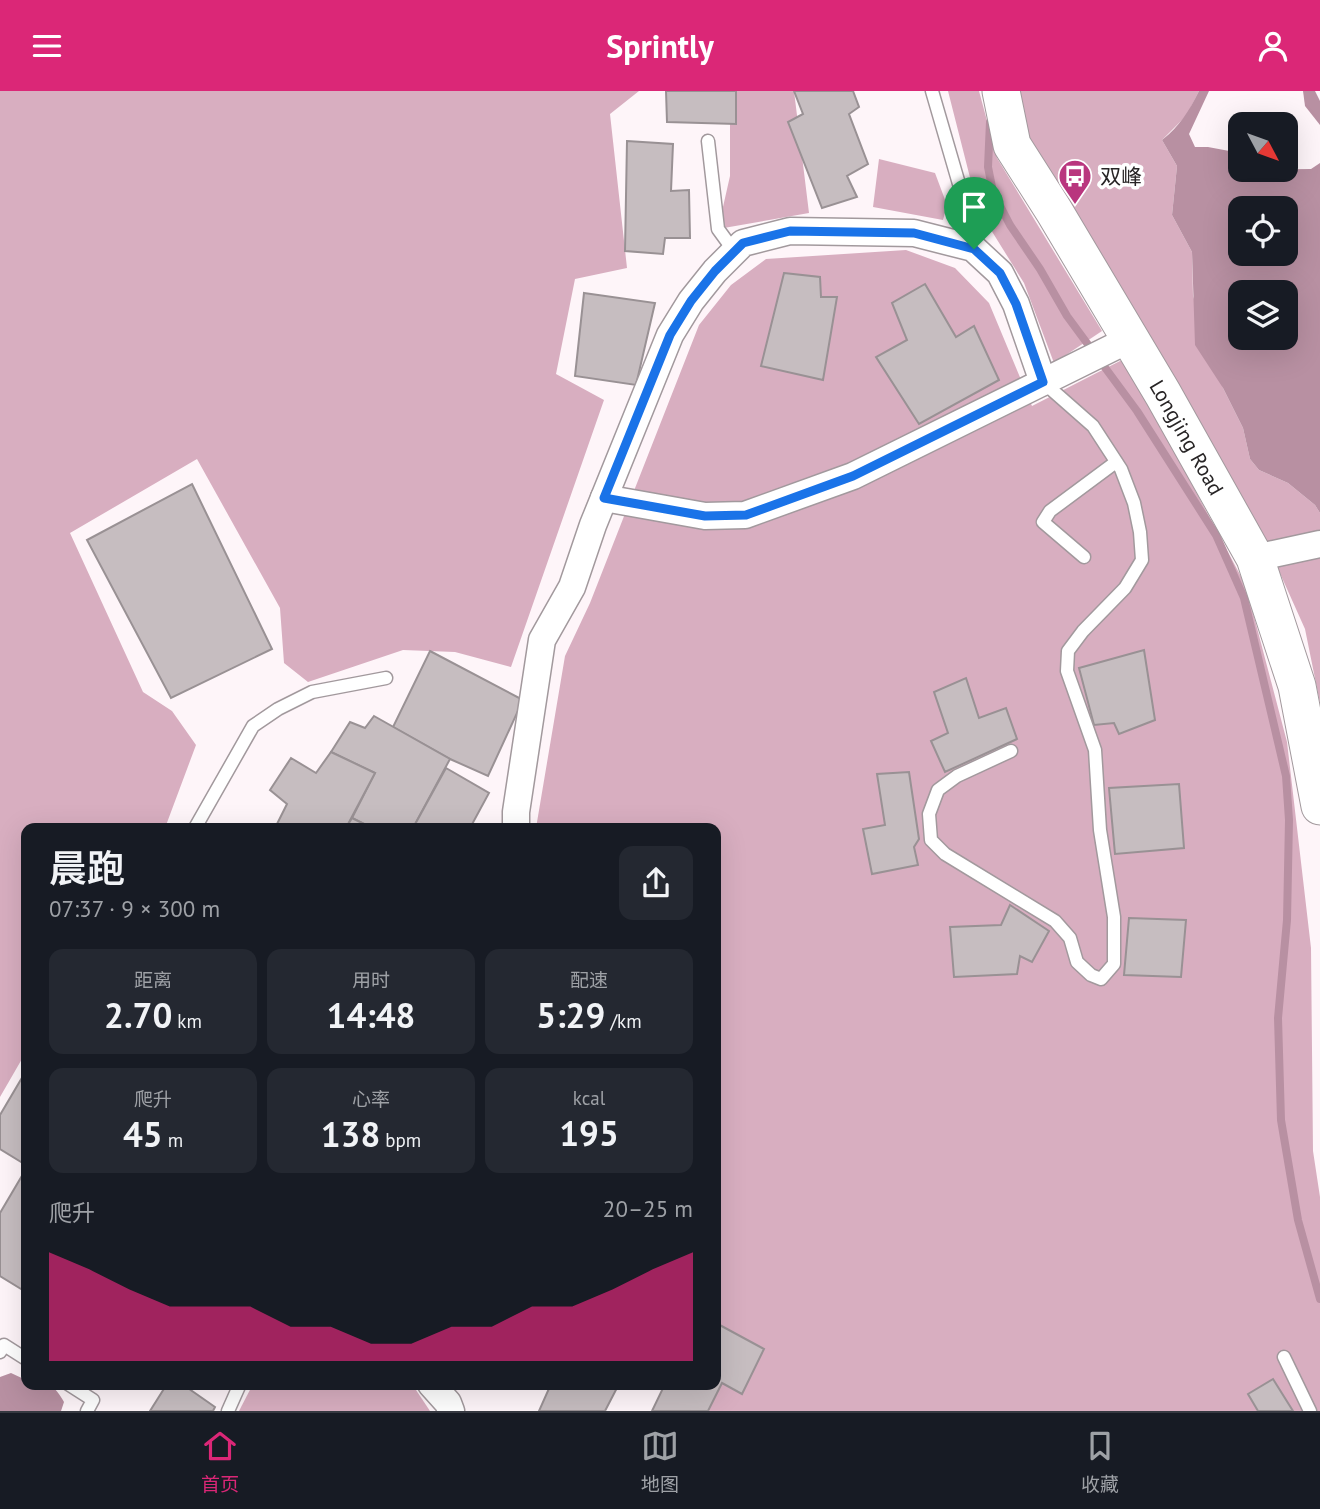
<!DOCTYPE html>
<html lang="zh">
<head>
<meta charset="utf-8">
<style>
  body { margin:0; font-family:"PT Sans","Noto Sans SC",sans-serif; background:#242831; color:#f1f3f6; height:100vh; display:flex; flex-direction:column; font-size:26px; white-space:nowrap }
  * { box-sizing:border-box; margin:0 }
  p { font-size:23px; color:#9ea1a6 }
  .icon { flex:none; width:38px; height:38px; fill:none; stroke:currentColor; stroke-width:2; stroke-linecap:round; stroke-linejoin:round }
  .map { position:relative; flex:1; overflow:hidden }
  .side { position:absolute; left:21px; top:732px; width:700px; height:567px; display:flex; flex-direction:column; background:#171b24; border-radius:14px; box-shadow:0 7px 28px #0002 }
  .side>* { flex:none }
  .needle { width:46px; rotate:131deg }
  .buttons { position:absolute; left:1228px; top:21px; display:grid; gap:14px }
  .buttons a { display:grid; place-items:center; width:70px; height:70px; border-radius:14px; background:#171b24; box-shadow:0 7px 28px #0002; font-size:35px }
  .pin { position:absolute; display:grid; place-items:center; width:60px; height:60px; color:#fff; margin:-72px -30px; border-radius:50% 50% 50% 0; rotate:-45deg; box-shadow:0 0 7px #0007 }
  .pin .icon { rotate:45deg }
  .round { display:grid; place-items:center; flex:none; width:74px; height:74px; border-radius:14px; background:#242831 }
  .headline { display:flex; align-items:center; justify-content:space-between; height:119px; padding:0 28px }
  h1 { font-size:38px; font-weight:600; line-height:52px }
  .stats { display:grid; grid-template-columns:repeat(3,1fr); gap:10px; height:119px; padding:7px 28px }
  .stats div { display:grid; align-content:center; border-radius:14px; background:#242831; text-align:center }
  .stats b { font-size:35px; font-weight:600 }
  .stats small { font-size:19px; font-weight:400 }
  .stats p { font-size:19px }
  .chart { height:196px; padding:14px 28px }
  .chart p { display:flex; justify-content:space-between }
  .chart svg { width:100%; height:126px; margin-top:7px; fill:#db2777; opacity:.7 }
  header { display:flex; justify-content:space-between; align-items:center; height:91px; padding:0 28px; background:#db2777; color:#fff; font-size:32px; font-weight:600 }
  .tabs { display:flex; justify-content:space-around; align-items:center; height:98px; border-top:2px solid #363941; background:#171b24; font-size:19px; color:#9ea1a6 }
  .tabs a { display:grid; justify-items:center; gap:4px }
  .tabs .on { color:#db2777 }
  .map>svg:first-child { display:block }
</style>
</head>
<body>
<header><svg class="icon" aria-label="menu" viewBox="0 0 24 24"><path d="M4 6h16M4 12h16M4 18h16"/></svg>Sprintly<svg class="icon" aria-label="person" viewBox="0 0 24 24"><circle cx="12" cy="8" r="4"/><path d="M4 21q1-7 8-7t8 7"/></svg></header>
<div class="map">
<svg width="1320" height="1320" viewBox="0 0 1320 1320">
  <rect width="100%" height="100%" fill="#fef5f9"/>
  <g fill="#d8aec0">
    <path d="M0,0H639L610,23L627,177L575,188L556,283L604,309L511,576L455,561L403,559L308,591L284,572L280,517L197,368L70,442L143,601L172,620L196,654L165,737H26V961L0,1006Z"/>
    <path d="M730,0H794L809,122L718,138L730,85Z"/>
    <path d="M948,0H979L997,67L1102,240L1054,272L1024,192L978,118Z"/>
    <path d="M1015,0H1199L1187,24L1162,49L1177,75L1172,124L1192,161L1193,205L1223,297L1243,337L1250,368L1259,379L1288,392L1315,414L1320,422V612L1305,538L1261,440L1036,66Z"/>
    <path d="M879,68L935,82L947,114L943,129L873,116Z"/>
    <path d="M906,159L955,177L989,212L1032,315L1122,269L1145,305L1246,495L1287,651L1311,857L1313,1060L1320,1106V1320H708L722,1292L764,1258L716,1232V737H536L565,565L590,512L699,234L731,194L766,168Z"/>
    <path d="M253,1293H412L430,1320H239Z"/>
  </g>
  <g fill="#b890a2" fill-rule="evenodd">
    <path d="M1199,0H1209L1189,43L1195,56H1208L1240,62L1241,79L1311,78L1320,72V422L1315,414L1288,392L1259,379L1250,368L1243,337L1223,297L1195,254L1192,161L1172,124L1177,75L1162,49C1180,35 1189,20 1199,0ZM1286,117V163H1241V117ZM1241,201H1286V247H1241Z"/>
    <path d="M1303,0H1315L1320,10V34L1305,15Z"/>
    <path d="M11,1282L26,1289V1293C48,1293 53,1291 64,1311L61,1320H0V1286Z"/>
  </g>
  <g fill="none" stroke-linecap="round" stroke-linejoin="round">
    <path stroke="#b890a2" stroke-width="8" d="M990,31L988,76L993,101L1010,134L1040,178L1067,225L1137,320L1216,444L1244,507L1286,685L1289,729L1287,829L1278,927L1281,1029L1298,1129L1320,1208"/>
  </g>
  <g fill="#c6bdc0" stroke="#999194" stroke-width="2">
    <path d="M666,0H736V33L667,31Z"/>
    <path d="M794,0H853L859,16L849,23L868,73L847,85L857,106L822,117L788,31L803,23Z"/>
    <path d="M627,50L673,53L671,100L689,99L690,147H665L663,163L625,160Z"/>
    <path d="M784,182L820,186L821,206H837L823,289L761,275Z"/>
    <path d="M925,193L956,246L974,235L999,289L919,333L876,266L907,249L892,212Z"/>
    <path d="M584,202L655,212L636,294L575,285Z"/>
    <path d="M192,393L272,558L171,607L87,449Z"/>
    <path d="M1144,559L1155,629L1119,643L1114,632L1094,634L1079,577Z"/>
    <path d="M430,560L523,609L488,685L450,668L393,636Z"/>
    <path d="M966,587L979,627L1006,617L1017,648L945,681L931,650L948,642L934,601Z"/>
    <path d="M374,625L450,668L413,737H372L352,727L375,682L331,661L350,631L365,637Z"/>
    <path d="M331,661L375,682L346,737H275L287,713L270,699L291,667L316,682Z"/>
    <path d="M446,677L489,702L470,737H413Z"/>
    <path d="M909,681L919,748L914,756L918,774L872,783L863,738L885,734L877,683Z"/>
    <path d="M1179,693L1184,757L1115,763L1109,697Z"/>
    <path d="M352,727L372,737H346Z"/>
    <path d="M1010,814L1049,840L1032,871L1020,865L1017,883L954,886L950,836L1001,834Z"/>
    <path d="M1129,827L1186,829L1181,886L1124,884Z"/>
    <path d="M26,980V1074L0,1058V1024Z"/>
    <path d="M26,1078V1201L0,1185V1122Z"/>
    <path d="M716,1232L764,1258L742,1303L722,1292L708,1320H652L665,1293H716Z"/>
    <path d="M1273,1288L1293,1320H1258L1248,1303Z"/>
    <path d="M167,1293H182L215,1316L213,1320H150Z"/>
    <path d="M551,1293H619L605,1320H539Z"/>
  </g>
  <g fill="none" stroke-linecap="round" stroke-linejoin="round">
    <defs>
      <g id="lane">
        <path d="M932,0L966,117L973,157"/>
        <path d="M708,50L718,138L734,160"/>
        <path d="M1084,466L1043,431L1050,420L1116,371"/>
        <path d="M1011,660L957,685L938,699L929,723L931,749L945,763L1055,830L1070,847L1077,871L1091,884L1101,888L1114,873V826L1100,739L1095,659L1067,580L1068,560L1083,540L1125,497L1142,469L1140,441L1134,412L1121,378L1093,335L1043,291"/>
        <path d="M195,737L253,635L278,618L312,601L386,587"/>
        <path d="M0,1261L4,1254L26,1268"/>
        <path d="M1284,1266L1310,1320"/>
        <path d="M68,1293L93,1309L87,1320"/>
        <path d="M228,1320L240,1293"/>
      </g>
      <g id="street">
        <path d="M604,407L705,425L745,424L853,385L1130,248"/>
        <path d="M1255,467L1320,453"/>
        <path d="M516,737V721L542,549L572,496L593,434L670,244L691,210L715,180L743,152L790,140L914,142L973,157L1000,182L1016,213L1043,291"/>
        <path d="M431,1293L448,1312L451,1320"/>
      </g>
      <g id="secondary">
        <path id="s1" d="M1001,0L1012,54L1054,120L1163,303L1255,467L1297,595L1320,715"/>
      </g>
    </defs>
    <use href="#lane" stroke="#a2999d" stroke-width="15"/>
    <use href="#street" stroke="#a2999d" stroke-width="29"/>
    <use href="#secondary" stroke="#a2999d" stroke-width="39"/>
    <use href="#lane" stroke="#fff" stroke-width="12"/>
    <use href="#street" stroke="#fff" stroke-width="26"/>
    <use href="#secondary" stroke="#fff" stroke-width="37"/>
  </g>
  <g fill="none" stroke-linecap="round" stroke-linejoin="round">
    <defs>
      <path id="route" d="M790,140L914,142L974,158L1000,182L1016,213L1043,291L853,385L746,424L705,425L604,407L670,244L691,210L715,180L743,152Z"/>
    </defs>
    <use href="#route" stroke="#fff" stroke-width="14"/>
    <use href="#route" stroke="#1a73e8" stroke-width="9"/>
  </g>
  <defs>
    <symbol id="bus-pin" viewBox="-11 -11 22 30"><path d="M0 17L-7.5 6A9.5 9.5 0 1 1 7.5 6Z" fill="#b9367e" stroke="#fff"/><path d="M-5-6H5V4H4V6H2V4H-2V6H-4V4H-5ZM-3.5-4V0h7V-4ZM-3.5 1.2v1.5H-2V1.2ZM2 1.2v1.5H3.5V1.2Z" fill="#fff"/></symbol>
  </defs>
  <g fill-rule="evenodd">
    <use href="#bus-pin" x="1056" y="66" width="38" height="52"/>
  </g>
  <g text-anchor="middle" dominant-baseline="central" stroke-width="7" stroke-linejoin="round" paint-order="stroke">
    <g font-size="21" fill="#272425" stroke="#fff" text-anchor="start">
      <text x="1100" y="85">双峰</text>
    </g>
    <g font-size="21" fill="#272425" stroke="#fff">
      <text stroke="none"><textPath href="#s1" startOffset="396">Longjing Road</textPath></text>
    </g>
  </g>
</svg>
<div class="buttons">
<a><svg class="needle" viewBox="-14 -14 28 28"><path d="M0-13l5 13h-10z" fill="#e53935"/><path d="M0 13l5-13h-10z" fill="#9ea1a6"/></svg></a>
<a><svg class="icon" aria-label="locate" viewBox="0 0 24 24"><circle cx="12" cy="12" r="6"/><path d="M12 2v4M12 18v4M2 12h4M18 12h4"/></svg></a>
<a><svg class="icon" aria-label="layers" viewBox="0 0 24 24"><path d="M12 4l9 5-9 5-9-5zM3 14l9 5 9-5"/></svg></a>
</div>
<div class="pin" style="left:974px;top:158px;background:#1e9e55"><svg class="icon" aria-label="arrive" viewBox="0 0 24 24"><path d="M6 21V4h12l-3 4 3 4H6"/></svg></div>
<section class="side">
<div class="headline"><div><h1>晨跑</h1><p>07:37 · 9 × 300 m</p></div><a class="round"><svg class="icon" aria-label="share" viewBox="0 0 24 24"><path d="M12 15V3M7 8l5-5 5 5M5 13v7h14v-7"/></svg></a></div>
<div class="stats">
<div><p>距离</p><b>2.70<small> km</small></b></div>
<div><p>用时</p><b>14:48</b></div>
<div><p>配速</p><b>5:29<small> /km</small></b></div>
</div>
<div class="stats">
<div><p>爬升</p><b>45<small> m</small></b></div>
<div><p>心率</p><b>138<small> bpm</small></b></div>
<div><p>kcal</p><b>195</b></div>
</div>
<div class="chart"><p><span>爬升</span>20–25 m</p>
<svg viewBox="0 0 160 44" preserveAspectRatio="none"><path d="M0 44V6L10 12L20 19L30 25L40 25L50 25L60 32L70 32L80 38L90 38L100 32L110 32L120 25L130 25L140 19L150 12L160 6V44z"/></svg>
</div>
</section>
</div>
<nav class="tabs">
<a class="on"><svg class="icon" aria-label="home" viewBox="0 0 24 24"><path d="M3 11l9-7 9 7M6 9v11h12V9"/></svg>首页</a>
<a><svg class="icon" aria-label="map" viewBox="0 0 24 24"><path d="M3 6l6-2 6 2 6-2v14l-6 2-6-2-6 2zM9 4v14M15 6v14"/></svg>地图</a>
<a><svg class="icon" aria-label="saved" viewBox="0 0 24 24"><path d="M7 4h10v16l-5-4-5 4z"/></svg>收藏</a>
</nav>
</body>
</html>
